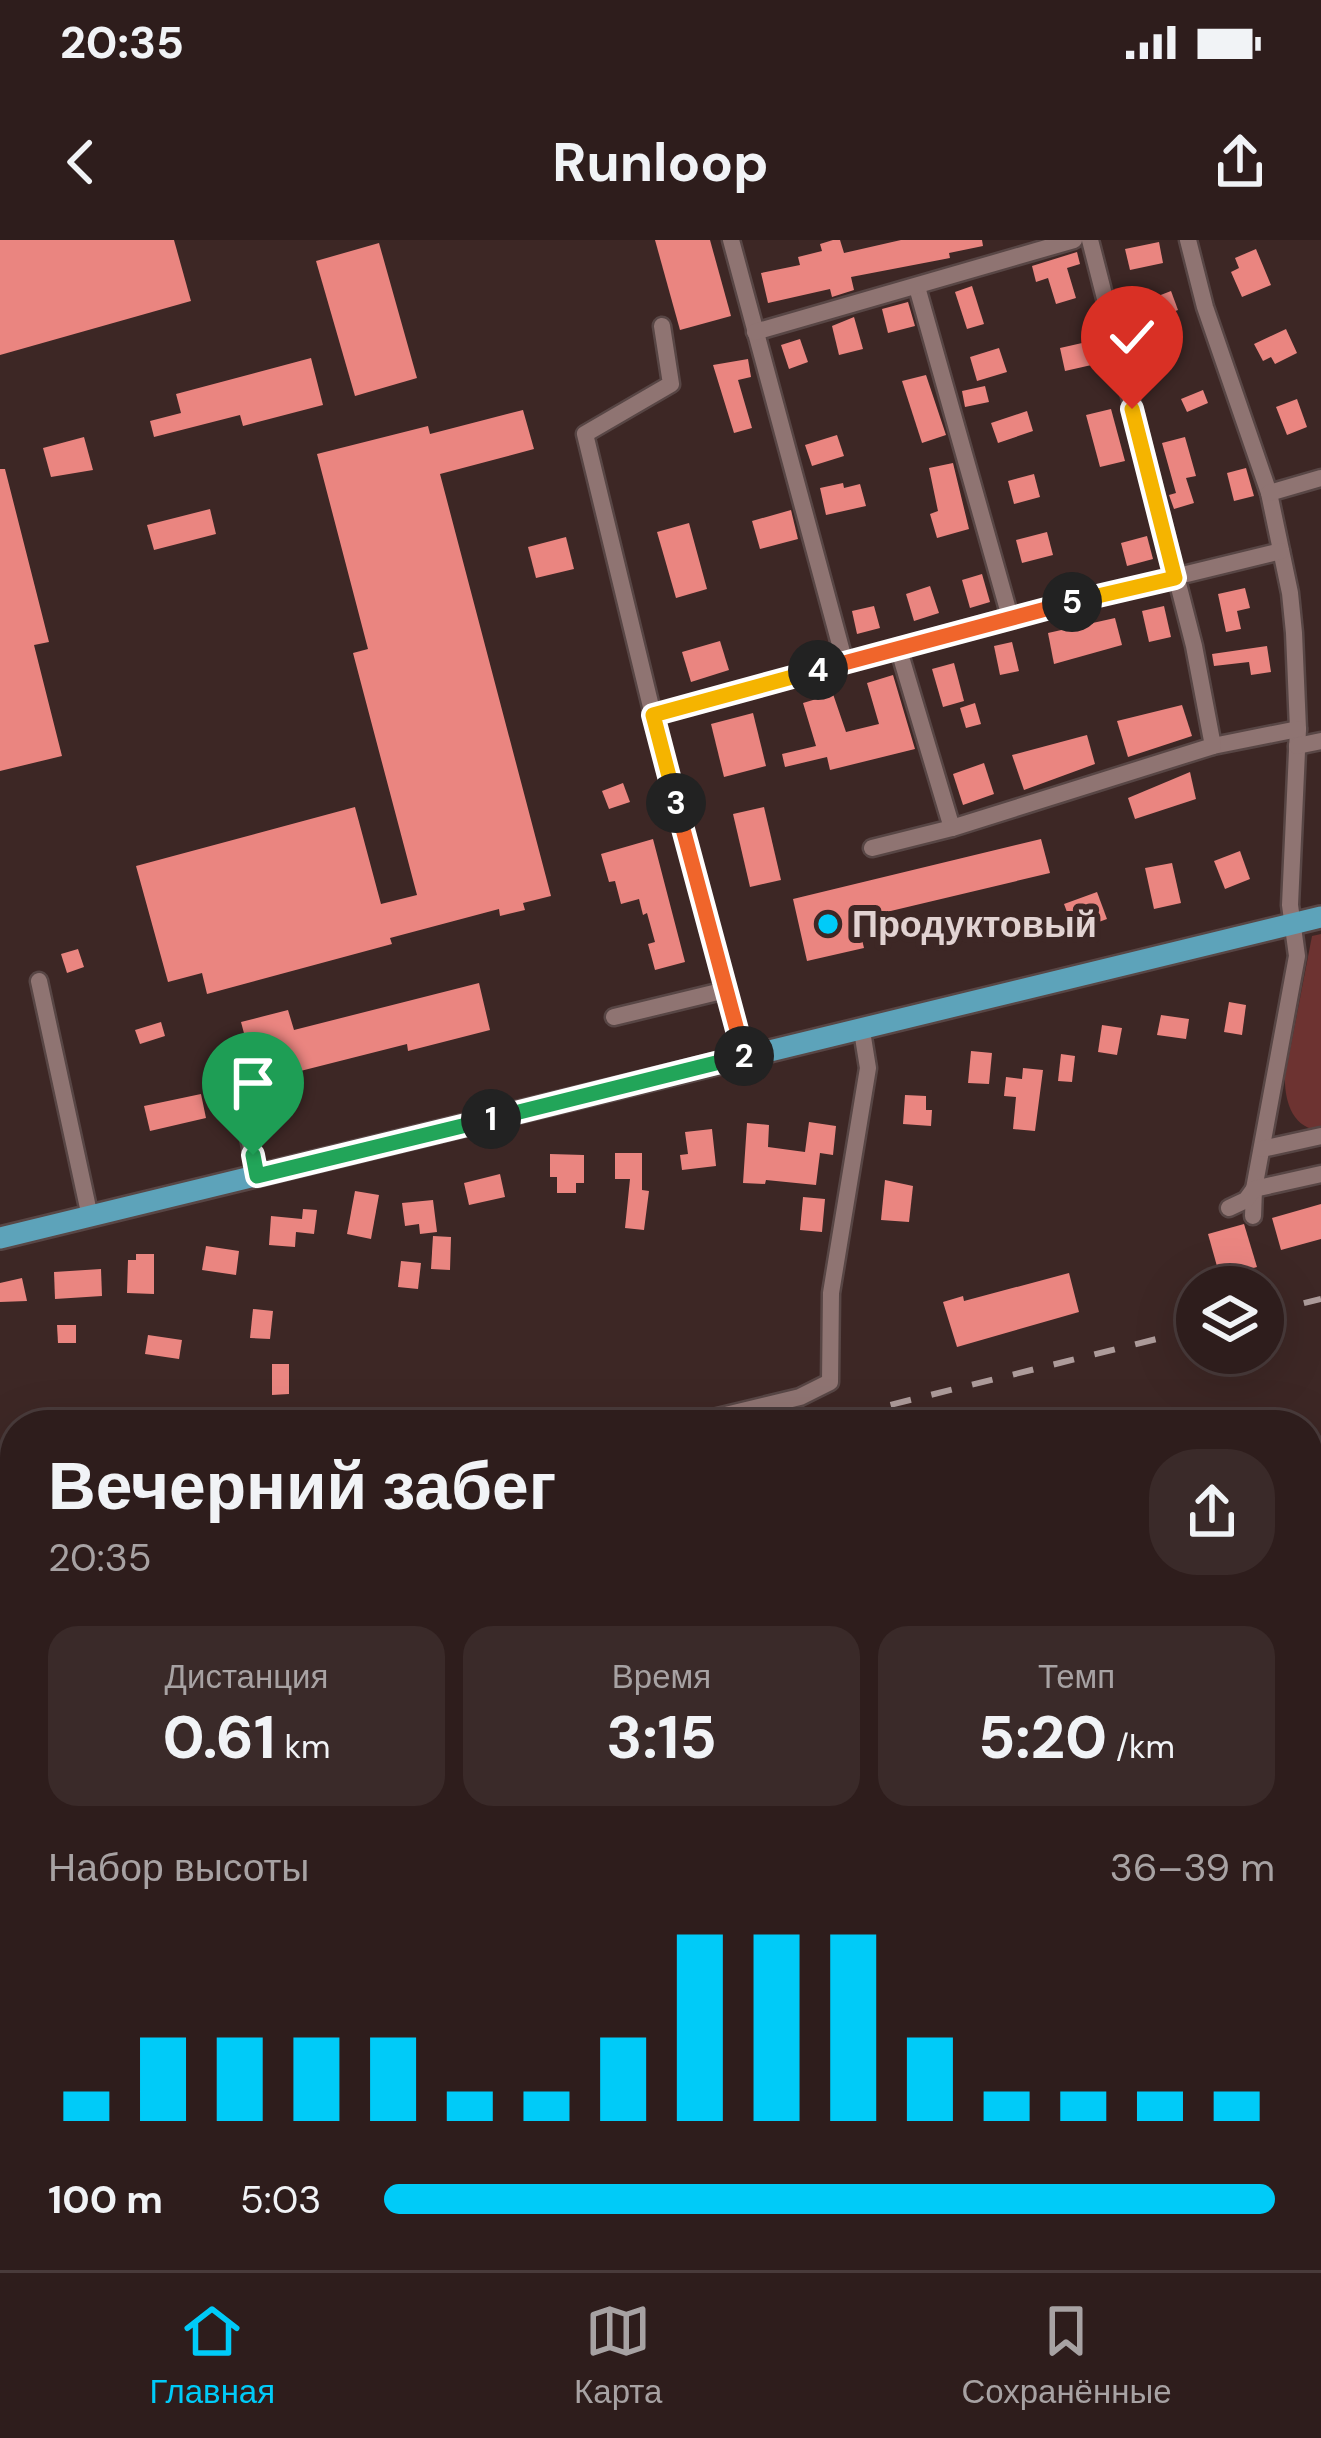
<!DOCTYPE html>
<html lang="ru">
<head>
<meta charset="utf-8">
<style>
  body { margin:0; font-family:"DM Sans",sans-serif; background:#3a2a29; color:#f1f3f6; height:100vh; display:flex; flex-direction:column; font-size:45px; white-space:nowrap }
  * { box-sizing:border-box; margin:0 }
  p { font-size:39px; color:#a7a2a3 }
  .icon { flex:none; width:66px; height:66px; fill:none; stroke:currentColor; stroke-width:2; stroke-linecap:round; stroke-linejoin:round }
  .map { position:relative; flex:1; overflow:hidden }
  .sheet { position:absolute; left:0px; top:1170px; width:1323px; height:861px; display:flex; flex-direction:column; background:#2e1d1c; border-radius:48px 48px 0 0; box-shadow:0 12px 48px #0002,0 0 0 3px #493b3b }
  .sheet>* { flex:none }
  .controls { position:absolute; left:1176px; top:1026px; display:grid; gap:24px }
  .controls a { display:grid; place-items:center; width:108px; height:108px; border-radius:50%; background:#2e1d1c; box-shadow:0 12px 48px #0002,0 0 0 3px #493b3b; font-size:60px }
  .pin { position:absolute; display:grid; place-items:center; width:102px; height:102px; color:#fff; margin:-123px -51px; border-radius:50% 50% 50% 0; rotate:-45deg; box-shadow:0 0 12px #0007 }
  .pin .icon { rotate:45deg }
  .km { position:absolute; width:60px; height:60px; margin:-30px; border-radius:50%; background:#222; color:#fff; font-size:33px; line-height:60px; text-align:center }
  .round { display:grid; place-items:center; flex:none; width:126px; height:126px; border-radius:48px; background:#3a2a29 }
  .summary { display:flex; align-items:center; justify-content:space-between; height:204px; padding:0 48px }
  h1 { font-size:66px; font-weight:700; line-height:90px }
  .stats { display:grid; grid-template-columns:repeat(3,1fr); gap:18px; height:204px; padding:12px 48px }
  .stats div { display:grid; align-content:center; border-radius:30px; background:#3a2a29; text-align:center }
  .stats b { font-size:60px; font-weight:700 }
  .stats small { font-size:33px; font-weight:400 }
  .stats p { font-size:33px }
  .chart { height:336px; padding:24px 48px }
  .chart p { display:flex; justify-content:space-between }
  .chart svg { width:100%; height:216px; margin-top:12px; stroke:#00cbf8; stroke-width:6 }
  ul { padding:0 48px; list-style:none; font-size:39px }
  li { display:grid; grid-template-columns:192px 144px 1fr; align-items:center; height:90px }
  li i { height:30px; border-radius:15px; background:#00cbf8 }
  .status { display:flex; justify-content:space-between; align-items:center; height:84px; padding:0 60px; background:#2e1d1c; direction:ltr }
  .status svg { height:33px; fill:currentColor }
  header { display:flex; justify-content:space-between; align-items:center; height:156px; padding:0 48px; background:#2e1d1c; font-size:54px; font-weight:700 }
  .menu { display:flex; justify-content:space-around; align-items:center; height:168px; border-top:3px solid #493b3b; background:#2e1d1c; font-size:33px; color:#a7a2a3 }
  .menu a { display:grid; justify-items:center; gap:6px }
  .menu .on { color:#00cbf8 }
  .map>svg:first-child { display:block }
</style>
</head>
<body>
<div class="status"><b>20:35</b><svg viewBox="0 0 49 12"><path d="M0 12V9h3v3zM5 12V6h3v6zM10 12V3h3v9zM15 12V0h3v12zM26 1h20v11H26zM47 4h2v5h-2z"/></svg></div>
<header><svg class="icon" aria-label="back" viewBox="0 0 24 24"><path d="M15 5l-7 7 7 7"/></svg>Runloop<svg class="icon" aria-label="share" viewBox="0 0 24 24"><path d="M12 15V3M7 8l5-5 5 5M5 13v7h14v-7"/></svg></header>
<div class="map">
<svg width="1321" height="2030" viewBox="0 0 1321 2030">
  <rect width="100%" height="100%" fill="#3d2725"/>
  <path fill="#6d3331" d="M1321,694V890C1293,890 1284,861 1285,836L1312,696Z"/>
  <g fill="#ea8580">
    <path d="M0,0H174L191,61L0,115Z"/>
    <path d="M655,0H710L731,76L680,90Z"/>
    <path d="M833,0H840L844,13L901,0H982L983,6L949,13L950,18L851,37L854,50L832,57L830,49L768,63L761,33L800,25L798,17L822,11L820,4Z"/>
    <path d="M1159,2L1163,23L1130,30L1125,9Z"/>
    <path d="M379,3L417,138L355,156L316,21Z"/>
    <path d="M1256,9L1271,45L1242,57L1231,32L1239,28L1235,18Z"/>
    <path d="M1077,12L1080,24L1067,28L1076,58L1056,64L1048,38L1036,42L1032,26Z"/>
    <path d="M972,46L984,84L967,89L955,52Z"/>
    <path d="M1171,51L1178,70L1147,82L1140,63Z"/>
    <path d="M908,62L915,86L888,93L882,69Z"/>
    <path d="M854,77L863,109L839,115L832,86Z"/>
    <path d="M1286,89L1297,113L1275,124L1271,117L1263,121L1254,104Z"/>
    <path d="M800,99L808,122L789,129L781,105Z"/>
    <path d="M1091,101L1096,124L1065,131L1060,108Z"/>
    <path d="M999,108L1007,132L977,141L970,117Z"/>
    <path d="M311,118L323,165L243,186L240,175L154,197L150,181L181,173L176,154Z"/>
    <path d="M748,119L751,137L738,140L752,188L734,193L713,125Z"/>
    <path d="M926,135L946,195L922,203L902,141Z"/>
    <path d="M985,146L989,162L965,167L962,151Z"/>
    <path d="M1203,150L1208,163L1187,172L1181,159Z"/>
    <path d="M1297,159L1307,187L1287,195L1276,167Z"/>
    <path d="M1111,169L1125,221L1100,227L1086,175Z"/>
    <path d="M523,170L534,209L440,234L551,656L523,663L525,670L500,676L499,669L390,698L392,704L207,754L202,733L168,742L136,626L355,567L381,664L417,655L353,413L368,409L317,214L428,186L430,194Z"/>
    <path d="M1027,171L1033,191L998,203L991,183Z"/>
    <path d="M837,195L844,216L812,226L805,205Z"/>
    <path d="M84,197L93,230L51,237L43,208Z"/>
    <path d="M1185,197L1196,236L1186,238L1194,263L1174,269L1169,255L1176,253L1162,203Z"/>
    <path d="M953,223L969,289L937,298L930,274L938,271L929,228Z"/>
    <path d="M1246,228L1254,256L1234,261L1227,233Z"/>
    <path d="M0,229H5L49,402L34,405L62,516L0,531Z"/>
    <path d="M1034,234L1040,257L1014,264L1008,241Z"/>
    <path d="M843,243L844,248L860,244L866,266L826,275L820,248Z"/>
    <path d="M210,269L216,294L154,310L147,285Z"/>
    <path d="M791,270L798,299L760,309L752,281Z"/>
    <path d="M689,283L707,349L676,358L657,292Z"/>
    <path d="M1047,292L1053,315L1022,323L1016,300Z"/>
    <path d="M1147,296L1153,319L1127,326L1121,303Z"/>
    <path d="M566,297L574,329L536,338L528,307Z"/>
    <path d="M982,334L990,362L970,368L962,340Z"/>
    <path d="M930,346L939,373L914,381L906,354Z"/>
    <path d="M1245,348L1250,368L1237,371L1241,389L1226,392L1218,354Z"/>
    <path d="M874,366L880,388L857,394L852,371Z"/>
    <path d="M1164,366L1171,397L1149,402L1142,371Z"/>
    <path d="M1115,378L1122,405L1054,424L1048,393Z"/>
    <path d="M720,401L729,430L691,442L682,412Z"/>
    <path d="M1012,402L1019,431L1000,435L994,406Z"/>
    <path d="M1267,406L1271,432L1251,435L1249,422L1214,426L1212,414Z"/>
    <path d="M954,423L964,461L943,467L932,429Z"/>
    <path d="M893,435L915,509L830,530L827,517L785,527L782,514L816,506L803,463L833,454L846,492L879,484L867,443Z"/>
    <path d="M975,463L981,484L966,488L960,468Z"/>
    <path d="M1182,465L1192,496L1128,517L1117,481Z"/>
    <path d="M753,473L766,526L724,537L711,484Z"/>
    <path d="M1087,495L1095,524L1024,550L1012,515Z"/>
    <path d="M984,523L994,554L963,565L953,534Z"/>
    <path d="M1190,532L1196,559L1135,579L1128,558Z"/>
    <path d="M623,543L630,562L609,569L602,551Z"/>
    <path d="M764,567L781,640L750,647L733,574Z"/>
    <path d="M653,599L685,722L655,730L648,704L655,702L647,673L643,675L639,659L621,664L615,641L609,642L601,614Z"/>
    <path d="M1041,599L1050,633L857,679L864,708L807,721L793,659Z"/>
    <path d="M1240,611L1250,639L1225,649L1214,621Z"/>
    <path d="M1172,623L1181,663L1154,669L1145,628Z"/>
    <path d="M1097,652L1107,679L1074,691L1064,664Z"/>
    <path d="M78,709L84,727L67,733L61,714Z"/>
    <path d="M479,743L490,790L408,811L407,804L257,842L241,782L288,770L294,790Z"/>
    <path d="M1229,762L1246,765L1242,795L1224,792Z"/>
    <path d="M1161,775L1189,779L1186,799L1157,795Z"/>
    <path d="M161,782L165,796L140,804L135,790Z"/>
    <path d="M1102,785L1122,788L1117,815L1098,812Z"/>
    <path d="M971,811L992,813L989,844L968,843Z"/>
    <path d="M1061,814L1075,816L1072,842L1058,841Z"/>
    <path d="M1023,828L1043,830L1035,891L1013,889L1016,857L1004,856L1006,837L1022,839Z"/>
    <path d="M201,854L206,878L150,891L144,866Z"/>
    <path d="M905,855L926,856V870H932L931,886L903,884Z"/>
    <path d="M809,882L836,886L833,915L820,913L816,945L766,940L765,944L743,943L747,883L769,885L768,907L805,912Z"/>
    <path d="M712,889L716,926L682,930L680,915L688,914L685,892Z"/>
    <path d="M615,913H642V950L649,951L644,990L625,988L630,939H615Z"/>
    <path d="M550,914L584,915V943H576V953H557V937H550Z"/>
    <path d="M500,934L505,957L469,965L464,943Z"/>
    <path d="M885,940L913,946L909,982L881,980Z"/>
    <path d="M355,951L379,955L371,999L347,994Z"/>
    <path d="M803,957L825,959L822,992L800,990Z"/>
    <path d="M433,960L437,992L420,994L419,984L405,986L402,963Z"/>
    <path d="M1321,964V999L1281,1010L1272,978Z"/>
    <path d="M303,969L317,970L314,994L296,992L295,1007L269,1005L271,976L302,979Z"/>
    <path d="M1244,984L1257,1027L1220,1037L1208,994Z"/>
    <path d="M433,996L451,997L450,1030L431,1029Z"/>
    <path d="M206,1006L239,1011L236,1035L202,1030Z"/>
    <path d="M136,1014H154V1054L127,1053L128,1020H136Z"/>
    <path d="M401,1021L421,1023L418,1049L398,1047Z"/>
    <path d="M101,1029L102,1056L55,1059L54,1032Z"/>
    <path d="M1069,1033L1079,1072L957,1107L943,1062L963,1056L964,1061Z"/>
    <path d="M22,1038L27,1061L0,1062V1043Z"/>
    <path d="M253,1069L273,1071L270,1099L250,1098Z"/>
    <path d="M57,1085H76V1103H58Z"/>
    <path d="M148,1095L182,1100L179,1119L145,1114Z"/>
    <path d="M272,1124H289V1154L272,1155Z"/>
    <path d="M363,2016H402L400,2030H361Z"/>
    <path d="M636,2016H657L660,2030H638Z"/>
    <path d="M1216,2016H1271L1276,2030H1220Z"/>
  </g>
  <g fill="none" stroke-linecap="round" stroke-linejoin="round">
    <defs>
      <g id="minor">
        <path d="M731,0L845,423"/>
        <path d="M1188,0L1205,67L1269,253L1290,353L1294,393L1298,489L1290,665L1297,716L1254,949L1253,976"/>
        <path d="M917,47L1010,377"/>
        <path d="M662,86L671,144L585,194L653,475L745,818"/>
        <path d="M755,92L1074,0"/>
        <path d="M1269,253L1321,238"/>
        <path d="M898,407L952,588"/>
        <path d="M653,475L1010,377L1281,311"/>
        <path d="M1213,506L1298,489"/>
        <path d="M1297,506L1321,501"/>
        <path d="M872,608L952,588L1213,506L1194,406L1090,0"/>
        <path d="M39,741L90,977"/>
        <path d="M614,777L726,750"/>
        <path d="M233,821L257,936"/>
        <path d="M1262,909L1321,896"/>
        <path d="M1229,968L1246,960L1254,949L1321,934"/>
        <path d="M684,1185L800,1157L830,1142L831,1053L868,828L862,791"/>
        <path d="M0,1349L15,1345"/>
        <path d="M1321,1535L1314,1536L1321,1557"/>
        <path d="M1308,1580H1321"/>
        <path d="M964,2030L966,2016"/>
      </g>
      <path id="major" d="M0,998L1321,677"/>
    </defs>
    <use href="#minor" stroke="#584645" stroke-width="21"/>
    <use href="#major" stroke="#584645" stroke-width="26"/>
    <use href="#minor" stroke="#8f7472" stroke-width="16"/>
    <use href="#major" stroke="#5da3ba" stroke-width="21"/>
    <g stroke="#ad9b9a" stroke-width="6" stroke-dasharray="21 21" stroke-linecap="butt">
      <path d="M1263,1073L1321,1059"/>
      <path d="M809,1185L1197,1089"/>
      <path d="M0,1384L15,1381"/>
    </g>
  </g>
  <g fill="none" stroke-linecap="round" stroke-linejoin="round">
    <defs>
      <path id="split-1" d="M253,915L257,936L491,879"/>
      <path id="split-2" d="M491,879L744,816"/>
      <path id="split-3" d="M676,563L744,816"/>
      <path id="split-4" d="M676,563L653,475L818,430"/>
      <path id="split-5" d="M818,430L1072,362"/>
      <path id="split-6" d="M1072,362L1175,338L1132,169"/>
    </defs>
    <use href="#split-1" stroke="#fff" stroke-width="24"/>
    <use href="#split-2" stroke="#fff" stroke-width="24"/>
    <use href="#split-3" stroke="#fff" stroke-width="24"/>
    <use href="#split-4" stroke="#fff" stroke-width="24"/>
    <use href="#split-5" stroke="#fff" stroke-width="24"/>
    <use href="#split-6" stroke="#fff" stroke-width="24"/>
    <use href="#split-1" stroke="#22a559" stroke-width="15"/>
    <use href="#split-2" stroke="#22a559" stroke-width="15"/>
    <use href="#split-3" stroke="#f0652b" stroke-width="15"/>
    <use href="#split-4" stroke="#f5b400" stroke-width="15"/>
    <use href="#split-5" stroke="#f0652b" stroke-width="15"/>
    <use href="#split-6" stroke="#f5b400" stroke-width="15"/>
  </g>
  <circle fill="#00cbf8" stroke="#3d2725" stroke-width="4.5" cx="828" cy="684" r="12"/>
  <g text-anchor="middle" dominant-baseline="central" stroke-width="12" stroke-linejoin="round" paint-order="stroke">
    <g font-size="36" font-weight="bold" fill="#e2d3d2" stroke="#3d2725" text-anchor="start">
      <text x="852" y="684">Продуктовый</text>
    </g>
  </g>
</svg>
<div class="controls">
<a><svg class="icon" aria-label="layers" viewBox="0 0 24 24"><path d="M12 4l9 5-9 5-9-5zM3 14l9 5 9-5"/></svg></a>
</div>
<div class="pin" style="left:253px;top:915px;background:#1e9e55"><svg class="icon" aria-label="arrive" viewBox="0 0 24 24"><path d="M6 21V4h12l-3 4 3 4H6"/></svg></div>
<div class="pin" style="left:1132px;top:169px;background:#d93025"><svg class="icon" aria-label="check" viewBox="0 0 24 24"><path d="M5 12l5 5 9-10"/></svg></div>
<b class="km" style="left:491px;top:879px">1</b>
<b class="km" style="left:744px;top:816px">2</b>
<b class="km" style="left:676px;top:563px">3</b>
<b class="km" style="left:818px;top:430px">4</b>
<b class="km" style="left:1072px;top:362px">5</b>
<section class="sheet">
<div class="summary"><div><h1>Вечерний забег</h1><p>20:35</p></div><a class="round"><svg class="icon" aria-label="share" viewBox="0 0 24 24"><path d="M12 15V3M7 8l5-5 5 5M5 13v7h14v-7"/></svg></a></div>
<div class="stats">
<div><p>Дистанция</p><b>0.61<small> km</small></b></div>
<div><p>Время</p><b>3:15</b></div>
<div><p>Темп</p><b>5:20<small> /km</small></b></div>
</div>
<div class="chart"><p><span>Набор высоты</span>36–39 m</p>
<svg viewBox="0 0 160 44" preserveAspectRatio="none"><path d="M5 44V38M15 44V27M25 44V27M35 44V27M45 44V27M55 44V38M65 44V38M75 44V27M85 44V6M95 44V6M105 44V6M115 44V27M125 44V38M135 44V38M145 44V38M155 44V38"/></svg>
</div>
<ul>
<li><b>100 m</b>5:03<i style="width:100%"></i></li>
</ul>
</section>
</div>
<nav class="menu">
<a class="on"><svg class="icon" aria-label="home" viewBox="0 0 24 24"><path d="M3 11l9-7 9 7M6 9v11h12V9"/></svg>Главная</a>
<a><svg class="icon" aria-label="map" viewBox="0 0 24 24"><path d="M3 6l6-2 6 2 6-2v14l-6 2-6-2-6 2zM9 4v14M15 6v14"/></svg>Карта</a>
<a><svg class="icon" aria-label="saved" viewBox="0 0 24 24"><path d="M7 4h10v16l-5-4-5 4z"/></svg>Сохранённые</a>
</nav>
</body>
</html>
